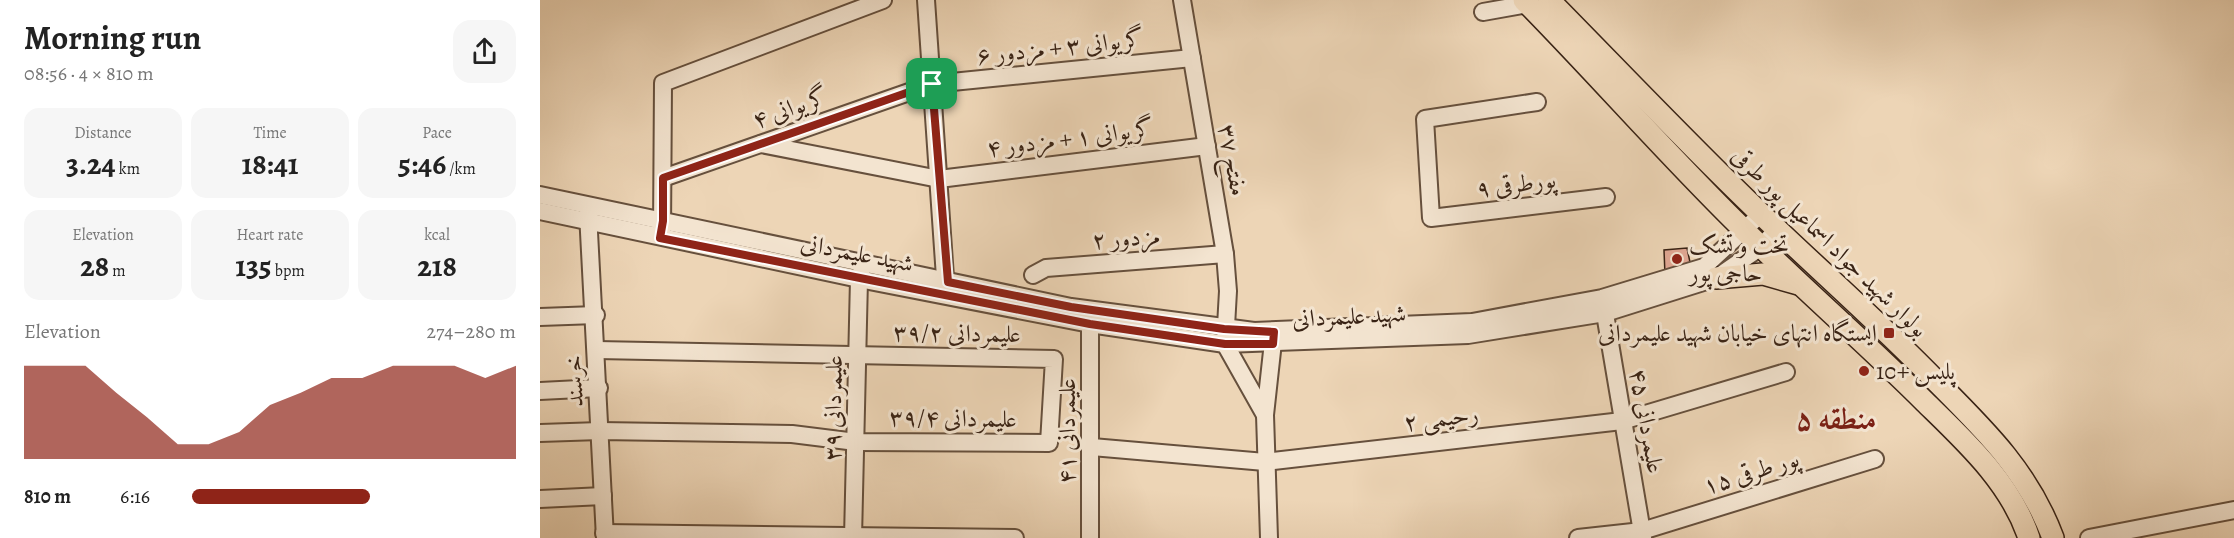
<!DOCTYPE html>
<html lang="en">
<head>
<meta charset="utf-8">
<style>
  body { margin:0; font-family:Alegreya,Amiri,serif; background:#f6f6f6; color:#222; height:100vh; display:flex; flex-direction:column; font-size:22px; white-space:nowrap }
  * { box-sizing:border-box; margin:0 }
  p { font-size:20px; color:#767676 }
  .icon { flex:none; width:33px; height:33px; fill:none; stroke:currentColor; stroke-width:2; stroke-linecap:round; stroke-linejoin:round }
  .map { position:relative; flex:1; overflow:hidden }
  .sheet { display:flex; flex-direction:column; background:#fff; width:540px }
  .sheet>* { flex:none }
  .pin { position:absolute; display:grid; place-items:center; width:51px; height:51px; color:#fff; margin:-26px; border-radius:12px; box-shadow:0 3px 9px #0006 }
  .round { display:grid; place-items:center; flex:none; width:63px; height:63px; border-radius:18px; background:#f6f6f6 }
  .head { display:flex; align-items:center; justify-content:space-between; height:102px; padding:0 24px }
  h1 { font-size:33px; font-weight:600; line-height:45px }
  .figures { display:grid; grid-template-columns:repeat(3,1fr); gap:9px; height:102px; padding:6px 24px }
  .figures div { display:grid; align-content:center; border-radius:15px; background:#f6f6f6; text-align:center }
  .figures b { font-size:30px; font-weight:600 }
  .figures small { font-size:16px; font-weight:400 }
  .figures p { font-size:16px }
  .chart { height:168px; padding:12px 24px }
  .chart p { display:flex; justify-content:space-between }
  .chart svg { width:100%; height:108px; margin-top:6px; fill:#8f2418; opacity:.7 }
  ul { padding:0 24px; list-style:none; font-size:20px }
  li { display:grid; grid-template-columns:96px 72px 1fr; align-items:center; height:45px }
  li i { height:15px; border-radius:8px; background:#8f2418 }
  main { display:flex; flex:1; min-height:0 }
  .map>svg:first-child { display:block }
</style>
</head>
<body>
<main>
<section class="sheet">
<div class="head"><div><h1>Morning run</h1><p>08:56 · 4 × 810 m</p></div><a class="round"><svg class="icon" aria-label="share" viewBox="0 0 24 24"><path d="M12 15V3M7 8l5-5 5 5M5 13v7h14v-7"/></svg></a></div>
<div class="figures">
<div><p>Distance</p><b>3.24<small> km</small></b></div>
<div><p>Time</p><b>18:41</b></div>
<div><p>Pace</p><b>5:46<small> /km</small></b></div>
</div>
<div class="figures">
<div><p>Elevation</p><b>28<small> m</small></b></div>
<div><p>Heart rate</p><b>135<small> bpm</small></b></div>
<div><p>kcal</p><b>218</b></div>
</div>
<div class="chart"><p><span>Elevation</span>274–280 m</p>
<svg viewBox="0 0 160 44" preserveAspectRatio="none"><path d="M0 44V6L10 6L20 6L30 17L40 27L50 38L60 38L70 33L80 22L90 17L100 11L110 11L120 6L130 6L140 6L150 11L160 6V44z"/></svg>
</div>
<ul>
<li><b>810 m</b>6:16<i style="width:55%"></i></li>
</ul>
</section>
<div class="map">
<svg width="1694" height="538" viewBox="0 0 1694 538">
  <rect width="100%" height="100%" fill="#edd5b6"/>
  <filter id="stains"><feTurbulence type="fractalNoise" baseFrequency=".00333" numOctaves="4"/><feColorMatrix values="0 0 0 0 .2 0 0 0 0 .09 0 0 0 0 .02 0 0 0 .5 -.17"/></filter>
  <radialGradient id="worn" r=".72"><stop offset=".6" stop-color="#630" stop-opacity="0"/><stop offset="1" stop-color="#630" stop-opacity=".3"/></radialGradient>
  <path fill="#e0a793" stroke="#392315" stroke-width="1.5" d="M1147,248L1151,267L1125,275L1124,250Z"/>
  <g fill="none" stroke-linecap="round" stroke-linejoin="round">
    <defs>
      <g id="minor">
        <path d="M386,0L406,292"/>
        <path d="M642,0L685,254L688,291L685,344L725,415"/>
        <path d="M943,12L988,4"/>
        <path d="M997,102L885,119L891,218L1066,197"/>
        <path d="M221,144L399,179L667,146"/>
        <path d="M123,178L392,84L652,58"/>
        <path d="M0,195L531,307L714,331L932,322L1062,298L1164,267L1221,214"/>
        <path d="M0,211L319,279L550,324L685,344L928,335L1065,313L1176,278L1221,247L1237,229"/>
        <path d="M48,213L65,538"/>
        <path d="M122,231L123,83L343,0"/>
        <path d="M493,275L506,268L685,254"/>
        <path d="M1063,302L1103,538"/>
        <path d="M0,317L56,315"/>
        <path d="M0,391L59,388"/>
        <path d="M0,433L60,431L252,434L316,442L509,443L514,359L57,350"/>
        <path d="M552,447L725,462L1082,421L1246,372"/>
        <path d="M0,499L63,496"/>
        <path d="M64,533L475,538"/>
        <path d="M313,538L319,279L322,269"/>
        <path d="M550,538V324L553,314"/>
        <path d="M729,538L725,415L734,333"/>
        <path d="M1038,538L1102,531L1335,459"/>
        <path d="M1549,538L1694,510"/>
      </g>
      <g id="major">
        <path d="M984,0C1059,76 1128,156 1204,230C1263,289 1326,343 1385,402C1426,442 1471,483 1489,538"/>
        <path d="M1009,0C1079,71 1148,144 1220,213C1279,270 1341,324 1398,383C1446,431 1489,473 1513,538"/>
        <path d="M1176,278L1223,274L1258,284"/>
      </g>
    </defs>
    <use href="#minor" stroke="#66503d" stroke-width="20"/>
    <use href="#major" stroke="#392315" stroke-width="24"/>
    <use href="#minor" stroke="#f3e4d0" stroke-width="16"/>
    <use href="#major" stroke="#edd5b6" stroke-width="21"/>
  </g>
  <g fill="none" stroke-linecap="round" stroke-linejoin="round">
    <defs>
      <path id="route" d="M392,84L408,282L531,307L684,329L734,332L733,344H685L550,324L120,238L123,221V178Z"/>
    </defs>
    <use href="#route" stroke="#fff" stroke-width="12"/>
    <use href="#route" stroke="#8f2418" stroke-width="8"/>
  </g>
  <g fill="#8f2418" stroke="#f3e4d0" stroke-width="2">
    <circle cx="1137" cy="259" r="6"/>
    <rect x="1343" y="327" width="12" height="12" rx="3"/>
    <circle cx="1324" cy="371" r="6"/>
  </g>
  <g text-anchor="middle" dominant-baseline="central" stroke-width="6" stroke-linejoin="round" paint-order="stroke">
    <g font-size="24" fill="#392315" stroke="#f3e4d0">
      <text transform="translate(520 47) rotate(-6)">گریوانی ۳ + مزدور ۶</text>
      <text transform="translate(250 108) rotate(-19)">گریوانی ۴</text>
      <text transform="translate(530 138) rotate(-7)">گریوانی ۱ + مزدور ۴</text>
      <text transform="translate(693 160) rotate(80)">مفتح ۳۷</text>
      <text transform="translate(976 184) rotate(-7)">پورطرقی ۹</text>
      <text transform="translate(586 238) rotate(-4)">مزدور ۲</text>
      <text transform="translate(1290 242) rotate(44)">بولوار شهید جواد اسماعیل پور طرقی</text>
      <text transform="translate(317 253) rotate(11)">شهید علیمردانی</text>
      <text transform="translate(809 316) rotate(-3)">شهید علیمردانی</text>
      <text transform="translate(417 333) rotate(1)">علیمردانی ۳۹/۲</text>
      <text transform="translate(34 381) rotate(-92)">خرسند</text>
      <text transform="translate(293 408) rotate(-89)">علیمردانی ۳۹</text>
      <text transform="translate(413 418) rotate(1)">علیمردانی ۳۹/۴</text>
      <text transform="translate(901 418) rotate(-7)">رحیمی ۲</text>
      <text transform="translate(1107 421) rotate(80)">علیمردانی ۴۵</text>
      <text transform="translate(527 431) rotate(-90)">علیمردانی ۴۱</text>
      <text transform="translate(1211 472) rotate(-17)">پور طرقی ۱۵</text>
    </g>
    <g font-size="24" fill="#392315" stroke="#f3e4d0" text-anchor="start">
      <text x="1149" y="245">تخت و تشک<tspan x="1149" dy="28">حاجی پور</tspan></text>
      <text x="1337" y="333" text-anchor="end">ایستگاه انتهای خیابان شهید علیمردانی</text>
      <text x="1336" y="371">پلیس +10</text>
    </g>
    <g font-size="30" font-weight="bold" fill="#7a1f14" stroke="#f3e4d0">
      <text x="1296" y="419">منطقه ۵</text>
    </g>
  </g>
  <rect width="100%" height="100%" filter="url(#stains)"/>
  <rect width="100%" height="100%" fill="url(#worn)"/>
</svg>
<div class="pin" style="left:392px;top:84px;background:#1e9e55"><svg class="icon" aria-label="arrive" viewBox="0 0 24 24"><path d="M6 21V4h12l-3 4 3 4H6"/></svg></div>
</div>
</main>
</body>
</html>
